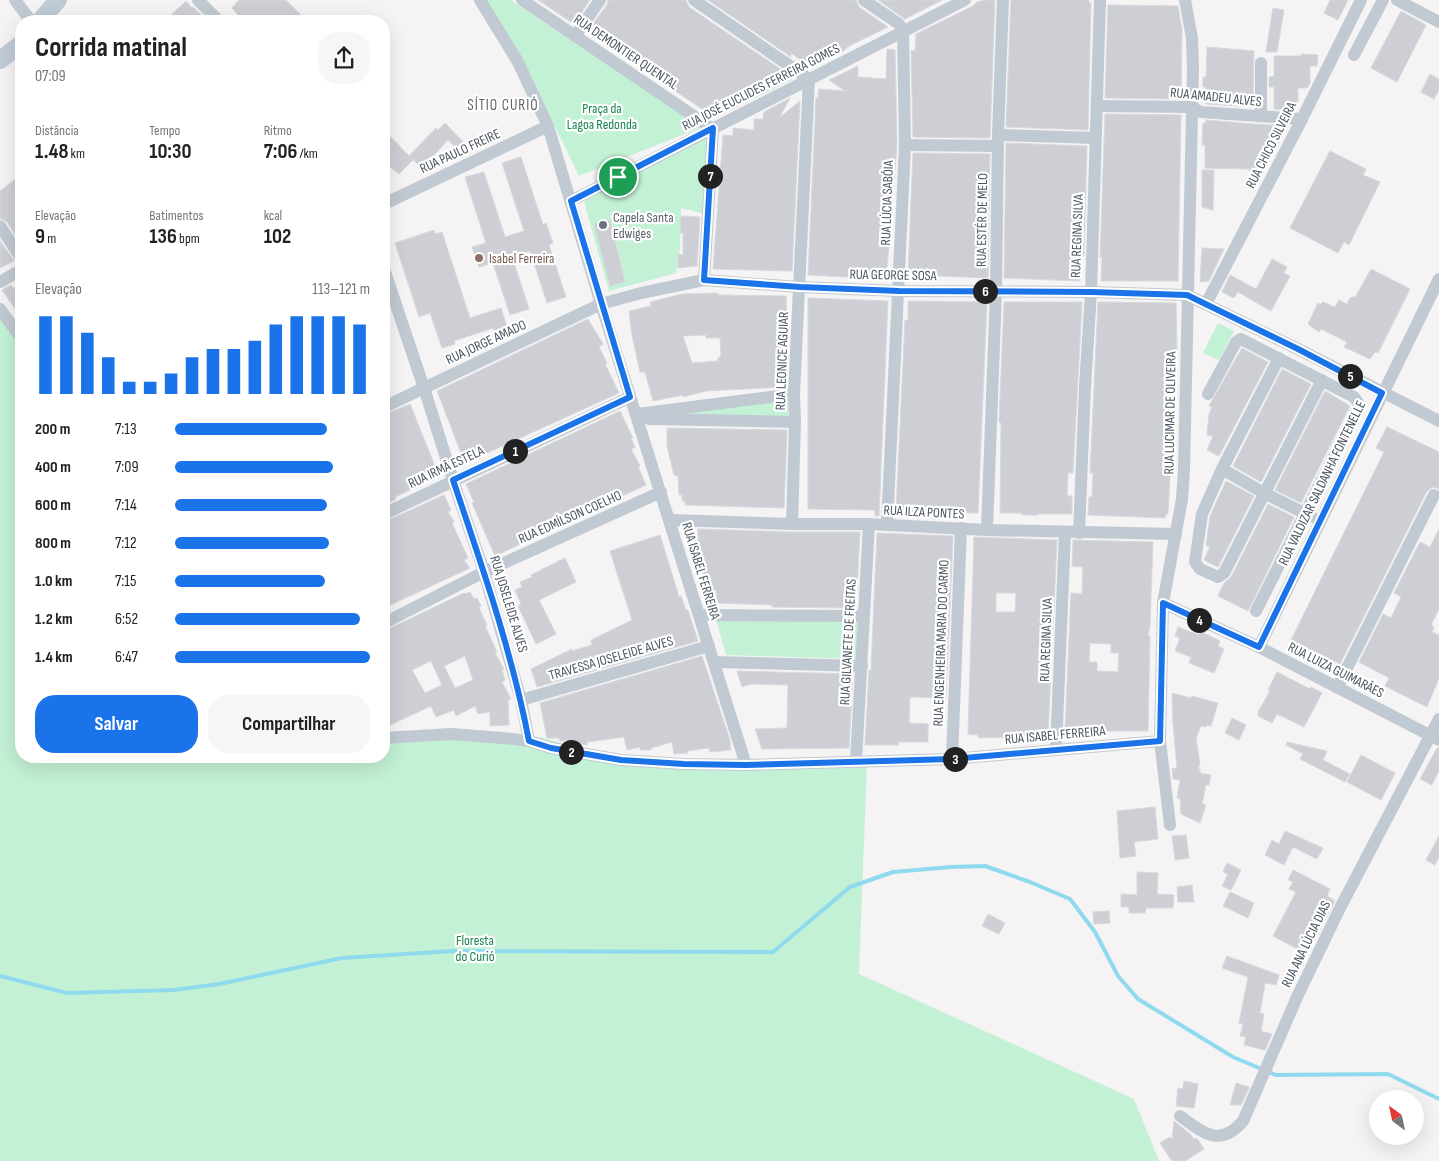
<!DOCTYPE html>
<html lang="pt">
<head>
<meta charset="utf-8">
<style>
  body { margin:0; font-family:"Sofia Sans Condensed",sans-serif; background:#f6f6f6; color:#222; height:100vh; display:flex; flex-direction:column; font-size:19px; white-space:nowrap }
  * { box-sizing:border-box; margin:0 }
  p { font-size:16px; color:#767676 }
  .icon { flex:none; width:28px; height:28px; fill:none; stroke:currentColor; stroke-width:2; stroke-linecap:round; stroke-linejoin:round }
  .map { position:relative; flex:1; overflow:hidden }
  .drawer { position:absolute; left:15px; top:15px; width:375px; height:748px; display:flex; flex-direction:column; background:#fff; border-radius:20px; box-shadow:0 5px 20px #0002 }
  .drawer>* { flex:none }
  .needle { width:32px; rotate:327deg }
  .tools { position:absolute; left:1369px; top:1090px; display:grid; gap:10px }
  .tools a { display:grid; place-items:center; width:55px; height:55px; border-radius:50%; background:#fff; box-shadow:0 5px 20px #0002; font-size:25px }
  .pin { position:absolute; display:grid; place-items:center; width:42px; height:42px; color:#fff; margin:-21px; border:2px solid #fff; border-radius:50%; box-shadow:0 1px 5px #0007 }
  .km { position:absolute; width:25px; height:25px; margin:-12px; border-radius:50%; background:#222; color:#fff; font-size:14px; line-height:25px; text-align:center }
  .round { display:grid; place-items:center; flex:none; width:52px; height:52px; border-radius:20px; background:#f6f6f6 }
  .head { display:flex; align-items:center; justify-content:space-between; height:85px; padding:0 20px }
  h1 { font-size:28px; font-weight:700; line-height:38px }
  .figures { display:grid; grid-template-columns:repeat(3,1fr); gap:8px; height:85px; padding:5px 20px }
  .figures div { display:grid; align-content:center }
  .figures b { font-size:21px; font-weight:700 }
  .figures small { font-size:14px; font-weight:400 }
  .figures p { font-size:14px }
  .chart { height:140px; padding:10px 20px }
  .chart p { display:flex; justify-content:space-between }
  .chart svg { width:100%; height:90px; margin-top:5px; stroke:#1a73e8; stroke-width:6 }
  .action { display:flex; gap:10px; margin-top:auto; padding:10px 20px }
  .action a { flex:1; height:58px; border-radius:20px; background:#1a73e8; color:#fff; font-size:20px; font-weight:700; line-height:58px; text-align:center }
  .action a+a { background:#f6f6f6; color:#222 }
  ul { padding:0 20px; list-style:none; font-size:16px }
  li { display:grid; grid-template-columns:80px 60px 1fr; align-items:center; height:38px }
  li i { height:12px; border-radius:6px; background:#1a73e8 }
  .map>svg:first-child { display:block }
</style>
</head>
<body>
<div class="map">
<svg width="1439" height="1161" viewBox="0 0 1439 1161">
  <rect width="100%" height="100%" fill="#f5f3f3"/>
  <g fill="#c3f1d5">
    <path d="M483,0H510L702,127L579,176L533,81Z"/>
    <path d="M709,134L705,214L681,208L680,248L676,273L609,291L586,209L583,191Z"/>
    <path d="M0,318L20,347L15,390L21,401V756H204L207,761L246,756H384V739L409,735L540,737L615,759L867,762L859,974L1134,1099L1159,1161H0Z"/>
    <path d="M1218,323L1234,331L1219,360L1203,353Z"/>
    <path d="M788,399V418L662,416Z"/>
    <path d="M715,616L857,620V659L726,655Z"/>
  </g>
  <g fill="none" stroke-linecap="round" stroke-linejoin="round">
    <path stroke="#90daee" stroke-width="4" d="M0,976L67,993L174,990L219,984L342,958L453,951L773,952L850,887L893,872L951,867L985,866L1030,882L1070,899L1095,932L1118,976L1138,999L1233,1057L1276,1075L1388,1074L1439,1099"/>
  </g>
  <g fill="#cdcfd5" stroke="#d7d9de" fill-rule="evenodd">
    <path d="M239,0H286L307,21H243L232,8Z"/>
    <path d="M538,0H590L574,24Z"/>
    <path d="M608,0H686L689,7L792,77V79L732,109L724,103L714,117L587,32L607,5Z"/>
    <path d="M708,0H856L859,7L888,27L851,45L839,54L835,49L828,58L819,51L809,66L791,53V57Z"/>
    <path d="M878,0H942L905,19Z"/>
    <path d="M985,0H995L990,138L913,137L911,50L915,51L916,34L973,6L977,2Z"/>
    <path d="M1011,0H1089V3H1091L1088,130L1006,127Z"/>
    <path d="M1330,0H1348L1338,20L1324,13Z"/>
    <path d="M186,1L192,8L193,7L208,21H178L171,15Z"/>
    <path d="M1108,5L1178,6L1182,30L1181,99L1105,98Z"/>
    <path d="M1273,8L1284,10L1277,52H1266Z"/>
    <path d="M1401,11L1426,25L1397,82L1371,68Z"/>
    <path d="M1207,47L1254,51L1253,107L1206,104V87H1203V77H1206Z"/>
    <path d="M887,49L895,50L897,145L886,279L808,275L816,98H818L819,89L845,91L829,80L858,66V77L886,79Z"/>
    <path d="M1301,54L1318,55L1317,66H1310V83L1307,88H1298V102H1296L1295,110L1274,109V87H1269V77L1274,76V56H1301Z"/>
    <path d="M1430,74L1439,79V90L1434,99L1421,92Z"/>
    <path d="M790,98L779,118L800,101L792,271L713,269L723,135L733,136V128L754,130V119H763L764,112Z"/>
    <path d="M1105,114L1181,115L1178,281H1101L1102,257H1100Z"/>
    <path d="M1206,120L1253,124L1287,126L1276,149L1268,148L1267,163H1262V171H1249L1250,169L1205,168V145H1202L1203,123H1206Z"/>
    <path d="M445,123L472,151L465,156L448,140L422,168L409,156L436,128L438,130Z"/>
    <path d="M384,130L413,160L399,174L384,162Z"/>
    <path d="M1006,143L1087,146L1084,256H1081L1080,281L1004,278Z"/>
    <path d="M1330,151L1366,169L1363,175L1380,182L1349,245L1344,242L1338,253L1290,228Z"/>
    <path d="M913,153L990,154L988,278L908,275Z"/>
    <path d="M521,157L543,225L546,223L553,243L549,245L566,297L547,303L530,251L512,257L529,309L510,315L493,263L479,267L472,247L486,243L465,177L484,172L505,237L524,231L502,163Z"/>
    <path d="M1202,170H1214L1213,210L1202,207Z"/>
    <path d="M21,175V244L7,222L0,218V191Z"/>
    <path d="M681,216L700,217L697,266L678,268V254L683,255V233H680Z"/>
    <path d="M610,220L625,282L610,286L594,224Z"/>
    <path d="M434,230L435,234L442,232L470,318L501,308L507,327L494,331L493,328L454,341L455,344L442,348L430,313L419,317L395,243Z"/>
    <path d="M0,241L14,261L0,268Z"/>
    <path d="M1202,248L1224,249L1209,281L1200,282Z"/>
    <path d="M1272,259L1287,267L1284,273L1290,276L1271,311L1238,292L1234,298L1222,292L1230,275L1256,289Z"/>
    <path d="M1371,269L1410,289L1378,353L1375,352L1370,359L1344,347L1347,342L1321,329L1319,332L1308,324L1318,303L1321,305L1322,302L1325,303L1335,307L1339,300L1347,304L1350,298L1356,296Z"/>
    <path d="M21,284V317L2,290L11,285L13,288L11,289Z"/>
    <path d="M718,293V295L786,296L788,352L786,387L706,391L683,397V395L653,401L645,372H640L632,335L629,311L651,306L650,302L682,294ZM706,335V338H720L721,357H718V361L692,363L683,336Z"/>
    <path d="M808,298L888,301L879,516H875V510L808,509Z"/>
    <path d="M908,301L987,302L978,513L896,511L905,320H908Z"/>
    <path d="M1004,302H1082L1073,473H1068L1067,496H1072V514H1038V515H1022V513H1000L1001,423L999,422Z"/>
    <path d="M1098,302L1176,303L1177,351L1168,514H1166L1165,518L1088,515L1089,497H1092L1093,473H1090Z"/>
    <path d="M588,319L603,344L599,347L607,363L605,364L619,393L465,463L437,391Z"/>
    <path d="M1242,348L1268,362L1219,456L1207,450L1213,436L1207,435L1209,414L1212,407L1209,406Z"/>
    <path d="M1282,369L1311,384L1261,482L1233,466Z"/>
    <path d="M1325,391L1350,406L1301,503L1275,490Z"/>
    <path d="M410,404L439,476L395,497L396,499L384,505V415Z"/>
    <path d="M620,411L633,438H631L635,447L631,449L640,466L638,467L646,485L495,556L472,503L474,502L466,484Z"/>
    <path d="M1387,427L1439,452V489L1433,487L1427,491L1340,664L1291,640L1384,452L1376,448Z"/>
    <path d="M667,428L787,430L784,508L685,505V501H682V495H679L678,476L674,475L667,446Z"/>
    <path d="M1226,481L1254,496L1218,567L1204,560L1210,546H1206L1210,516Z"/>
    <path d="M444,495L451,510L448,512L454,522L452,523L468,558L464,560L470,568L384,608V522Z"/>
    <path d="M1268,504L1294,517L1248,611L1218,596L1224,583L1231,577Z"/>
    <path d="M698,529L792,532H860L856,608L772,607V605L717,603L716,590H709L706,575H703V565H701L700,555H697Z"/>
    <path d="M1439,529V609L1431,625L1434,627L1432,632L1439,635V678L1427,707L1385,686L1389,678L1359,662L1383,614L1391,618L1401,597L1394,593L1420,542L1430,547Z"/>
    <path d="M877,533L953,536L946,698L910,697L909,723L928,724V742H898L899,745H865L869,670H871Z"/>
    <path d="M660,535L679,597L681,596L686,610H688L698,641L537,687L531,669L572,649V651L592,645L591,640L632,620L610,551Z"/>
    <path d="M974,537L1057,540L1048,735L1045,736L979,738L978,735L968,734ZM996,593H1016L1015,612H996Z"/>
    <path d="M1073,540L1153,542L1150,625L1148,636H1150L1148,731H1065L1071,593L1082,594L1083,567L1072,566ZM1090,643L1111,644V653H1119L1118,672L1097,671V662H1089Z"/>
    <path d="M565,558L576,582L539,600L556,634L536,644L518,606L521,604L515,590L522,587L520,582L532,577L531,575Z"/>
    <path d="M470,592L474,599L477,598L481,606L479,608L487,625L485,626L497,652L495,653L504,669L502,670L505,680L502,682L511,699L508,700L509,725L490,726V712L478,714L475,706L456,716L454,710L436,717L431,706L388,726L384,717V631L464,593L465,594ZM465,656L473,680L455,688L444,666ZM431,661L442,685L425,693L412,670Z"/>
    <path d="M1178,627L1199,635L1200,631L1220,641L1218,646L1224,649L1214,673L1189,663L1191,657L1175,651L1180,638L1175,636Z"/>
    <path d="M702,656L730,740L731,750L710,752L709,748L687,751L688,753L674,754L672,742L651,748V750H640V747L627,750L624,737L587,742V745L568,743L567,740L560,741L559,738H547L540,703Z"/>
    <path d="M737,671L853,674L849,748L762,749L755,729L787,728L788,685L751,684L742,687Z"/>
    <path d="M1277,672L1310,689L1311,687L1322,693L1304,727L1277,714L1272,723L1258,716V712L1270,691L1268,690Z"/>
    <path d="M1172,693L1191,698L1192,696L1218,703L1211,726L1207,725L1206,727L1201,726L1196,738L1200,764L1198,769H1200V773L1211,775L1209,785H1206L1202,804L1206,805L1200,823L1181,814L1180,799L1177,798L1180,780L1173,779L1172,768L1177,769L1173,723Z"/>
    <path d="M1232,718L1246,725L1239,740L1225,733Z"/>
    <path d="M1287,742L1327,751L1323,760L1350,774L1345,782L1300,759L1303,754L1286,745Z"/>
    <path d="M1437,748H1439V771L1432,785L1420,779Z"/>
    <path d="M1361,755L1395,773L1381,800L1347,782Z"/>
    <path d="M1155,807L1158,839L1134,842L1136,856L1120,858L1117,811Z"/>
    <path d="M1285,831L1323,848L1317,859L1293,847L1284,865L1265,855L1272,840L1279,844Z"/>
    <path d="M1186,835L1189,858L1175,860L1172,836Z"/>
    <path d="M1439,836V857L1435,865L1426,860Z"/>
    <path d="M1227,863L1241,870L1231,890L1222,886L1228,874L1223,872Z"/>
    <path d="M1293,870L1330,889L1327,896L1335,901L1314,940L1312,939L1305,953L1273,936L1296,892L1289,889L1293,882L1288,880Z"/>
    <path d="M1137,872L1158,873L1157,894L1174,895L1173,908H1146L1145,913H1129V907H1121V894L1137,895Z"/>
    <path d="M1192,885L1194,902H1178L1177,887Z"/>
    <path d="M1230,892L1254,903L1248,918L1223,906Z"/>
    <path d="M1109,911L1110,923L1094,924L1093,912Z"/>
    <path d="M988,914L1005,923L999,934L982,926Z"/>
    <path d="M1227,956L1279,975L1276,985L1265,983L1260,1013L1264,1014L1261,1031L1272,1034L1265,1050L1244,1045L1246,1037L1240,1036L1243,1024L1239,1023L1248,977L1222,968Z"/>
    <path d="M1184,1081L1198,1084L1194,1108L1176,1106L1178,1088L1183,1089Z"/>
    <path d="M1236,1083L1249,1087V1088L1241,1105H1230Z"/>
    <path d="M1174,1121L1190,1134L1194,1139L1197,1138L1204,1149L1185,1161H1172L1160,1143L1170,1137L1172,1140Z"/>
  </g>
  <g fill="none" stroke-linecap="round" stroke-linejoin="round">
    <g stroke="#c1cad2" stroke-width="12">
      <path d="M15,0L31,21"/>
      <path d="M198,0L219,21"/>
      <path d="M480,0L518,62L548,126L601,304L746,765"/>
      <path d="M522,0L713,129L704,280"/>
      <path d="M694,0L809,79L794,394L795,422L792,524"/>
      <path d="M864,0L899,24L903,31L905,145L887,525"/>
      <path d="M1397,0L1439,22"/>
      <path d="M575,36L600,0"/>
      <path d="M1354,55L1383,0"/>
      <path d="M1097,106L1191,107L1201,112L1302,119"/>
      <path d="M1261,116V63"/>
      <path d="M998,135L1095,138"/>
      <path d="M905,145L998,146"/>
      <path d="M571,201L965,0"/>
      <path d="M384,204L548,126"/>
      <path d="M0,226L21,258"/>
      <path d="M384,269L424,388L453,480L484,572L521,700L529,741"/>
      <path d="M0,282L21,270"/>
      <path d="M1206,304L1302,119L1361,0"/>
      <path d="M0,309L21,338"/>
      <path d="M1279,358L1222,469L1202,514L1195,562L1200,569L1218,577L1224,573L1322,380"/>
      <path d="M21,386V397"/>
      <path d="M1208,394L1236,342L1241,339L1354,397L1359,404L1358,408L1256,611"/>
      <path d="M384,407L601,304L641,293L704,280L799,287L899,291L1091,292L1187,295L1298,349L1439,421"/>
      <path d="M637,414L794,394"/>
      <path d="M649,419L795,422"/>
      <path d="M1222,469L1264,493L1312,517"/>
      <path d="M384,514L630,397"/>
      <path d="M670,520L792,524H869L987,530L1176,534"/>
      <path d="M987,530L996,291L998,135L1003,0"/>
      <path d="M1079,533L1085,387L1091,292L1100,0"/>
      <path d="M1163,603L1259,647L1439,740"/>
      <path d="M699,615L863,616"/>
      <path d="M384,623L484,572L661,492"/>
      <path d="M1259,647L1439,279"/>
      <path d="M714,662L862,666"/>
      <path d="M1337,688L1434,495"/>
      <path d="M521,700L709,646"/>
      <path d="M384,738L451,734L503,738L529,741L551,748L621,760L684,764L746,765L952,759L1160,741"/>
      <path d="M1056,749L1065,532"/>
      <path d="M217,756H225"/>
      <path d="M952,759L961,528"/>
      <path d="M856,761L869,524"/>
      <path d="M1170,825L1160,741L1163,603L1182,499L1184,470L1193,69L1192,38L1185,0"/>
      <path d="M1180,1116C1203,1133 1220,1148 1243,1121L1298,995L1340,908L1439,719"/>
    </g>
    <g stroke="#c1cbd6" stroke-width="18">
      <path d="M40,21L58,0"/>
      <path d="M0,60L21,44"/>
    </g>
  </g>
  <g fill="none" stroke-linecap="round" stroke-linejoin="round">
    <defs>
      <path id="route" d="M713,128L704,280L800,287L899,291L1091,292L1187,295L1298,349L1382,393L1259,647L1163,603L1160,741L952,759L746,765L684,764L621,760L551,748L529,741C512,652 482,566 453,480L630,397L571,201Z"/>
    </defs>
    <use href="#route" stroke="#fff" stroke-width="10"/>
    <use href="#route" stroke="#1a73e8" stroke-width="6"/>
  </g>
  <circle fill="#6b7280" stroke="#fff" stroke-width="2" cx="603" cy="225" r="5"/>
  <circle fill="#8d6e63" stroke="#fff" stroke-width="2" cx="479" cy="258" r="5"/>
  <g text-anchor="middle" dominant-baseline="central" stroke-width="4.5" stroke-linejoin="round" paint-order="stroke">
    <g font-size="14" fill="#4a5661" stroke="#fff">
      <text transform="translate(626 52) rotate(34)">RUA DEMONTIER QUENTAL</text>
      <text transform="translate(761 87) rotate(-27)">RUA JOSÉ EUCLIDES FERREIRA GOMES</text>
      <text transform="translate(1216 97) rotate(6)">RUA AMADEU ALVES</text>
      <text transform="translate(1271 145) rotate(-63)">RUA CHICO SILVEIRA</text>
      <text transform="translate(460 151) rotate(-25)">RUA PAULO FREIRE</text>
      <text transform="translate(887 203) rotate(-88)">RUA LÚCIA SABÓIA</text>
      <text transform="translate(982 220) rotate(-89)">RUA ESTÉR DE MELO</text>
      <text transform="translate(1077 236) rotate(-88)">RUA REGINA SILVA</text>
      <text transform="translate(893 275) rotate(1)">RUA GEORGE SOSA</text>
      <text transform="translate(486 342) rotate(-25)">RUA JORGE AMADO</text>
      <text transform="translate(782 361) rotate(-88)">RUA LEONICE AGUIAR</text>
      <text transform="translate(1170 413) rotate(-89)">RUA LUCIMAR DE OLIVEIRA</text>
      <text transform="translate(446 467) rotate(-25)">RUA IRMÃ ESTELA</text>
      <text transform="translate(1322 483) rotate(-64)">RUA VALDIZAR SALDANHA FONTENELLE</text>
      <text transform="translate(924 512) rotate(3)">RUA ILZA PONTES</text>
      <text transform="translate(570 517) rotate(-24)">RUA EDMÍLSON COELHO</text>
      <text transform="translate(701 571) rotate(73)">RUA ISABEL FERREIRA</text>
      <text transform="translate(509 604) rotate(73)">RUA JOSELEIDE ALVES</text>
      <text transform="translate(1046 640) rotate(-88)">RUA REGINA SILVA</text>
      <text transform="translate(848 642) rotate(-87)">RUA GILVANETE DE FREITAS</text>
      <text transform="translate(941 643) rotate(-88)">RUA ENGENHEIRA MARIA DO CARMO</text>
      <text transform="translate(611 658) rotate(-16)">TRAVESSA JOSELEIDE ALVES</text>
      <text transform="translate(1336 670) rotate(27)">RUA LUIZA GUIMARÃES</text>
      <text transform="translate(1055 735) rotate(-5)">RUA ISABEL FERREIRA</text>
      <text transform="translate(1306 944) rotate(-64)">RUA ANA LÚCIA DIAS</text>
    </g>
    <g font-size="14" fill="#17864f" stroke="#fff">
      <text x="602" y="108">Praça da<tspan x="602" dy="16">Lagoa Redonda</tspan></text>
      <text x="475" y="940">Floresta<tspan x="475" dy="16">do Curió</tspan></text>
    </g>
    <g font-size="14" fill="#5b616d" stroke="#fff" text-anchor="start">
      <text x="613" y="217">Capela Santa<tspan x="613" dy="16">Edwiges</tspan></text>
    </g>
    <g font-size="14" fill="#785e54" stroke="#fff" text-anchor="start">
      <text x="489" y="258">Isabel Ferreira</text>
    </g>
    <g font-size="15" letter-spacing="1" fill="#5f6368" stroke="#fff">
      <text x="503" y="105">SÍTIO CURIÓ</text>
    </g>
  </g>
</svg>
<div class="tools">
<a><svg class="needle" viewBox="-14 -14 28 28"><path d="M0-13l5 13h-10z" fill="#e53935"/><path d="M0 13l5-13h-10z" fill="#767676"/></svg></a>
</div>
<div class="pin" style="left:618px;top:177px;background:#1e9e55"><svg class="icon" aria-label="arrive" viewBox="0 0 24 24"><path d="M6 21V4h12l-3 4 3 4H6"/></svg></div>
<b class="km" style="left:515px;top:451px">1</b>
<b class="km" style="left:571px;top:752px">2</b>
<b class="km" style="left:955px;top:759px">3</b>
<b class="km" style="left:1199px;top:620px">4</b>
<b class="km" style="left:1350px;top:376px">5</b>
<b class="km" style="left:985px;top:291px">6</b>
<b class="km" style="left:710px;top:176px">7</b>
<section class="drawer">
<div class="head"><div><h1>Corrida matinal</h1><p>07:09</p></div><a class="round"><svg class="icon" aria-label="share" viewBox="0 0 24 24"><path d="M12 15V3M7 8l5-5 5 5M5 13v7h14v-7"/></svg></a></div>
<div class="figures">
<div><p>Distância</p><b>1.48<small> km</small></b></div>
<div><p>Tempo</p><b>10:30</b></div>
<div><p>Ritmo</p><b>7:06<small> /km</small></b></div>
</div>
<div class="figures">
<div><p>Elevação</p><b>9<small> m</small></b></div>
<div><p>Batimentos</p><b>136<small> bpm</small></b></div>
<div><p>kcal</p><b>102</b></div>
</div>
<div class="chart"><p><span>Elevação</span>113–121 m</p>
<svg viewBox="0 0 160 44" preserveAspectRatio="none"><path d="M5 44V6M15 44V6M25 44V14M35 44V26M45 44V38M55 44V38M65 44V34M75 44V26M85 44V22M95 44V22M105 44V18M115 44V10M125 44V6M135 44V6M145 44V6M155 44V10"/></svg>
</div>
<ul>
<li><b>200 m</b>7:13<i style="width:78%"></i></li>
<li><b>400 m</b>7:09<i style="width:81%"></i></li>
<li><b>600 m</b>7:14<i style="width:78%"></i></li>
<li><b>800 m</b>7:12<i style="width:79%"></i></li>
<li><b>1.0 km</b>7:15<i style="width:77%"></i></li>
<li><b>1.2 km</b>6:52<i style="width:95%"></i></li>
<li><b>1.4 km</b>6:47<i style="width:100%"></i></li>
</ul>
<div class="action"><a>Salvar</a><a>Compartilhar</a></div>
</section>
</div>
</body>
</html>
